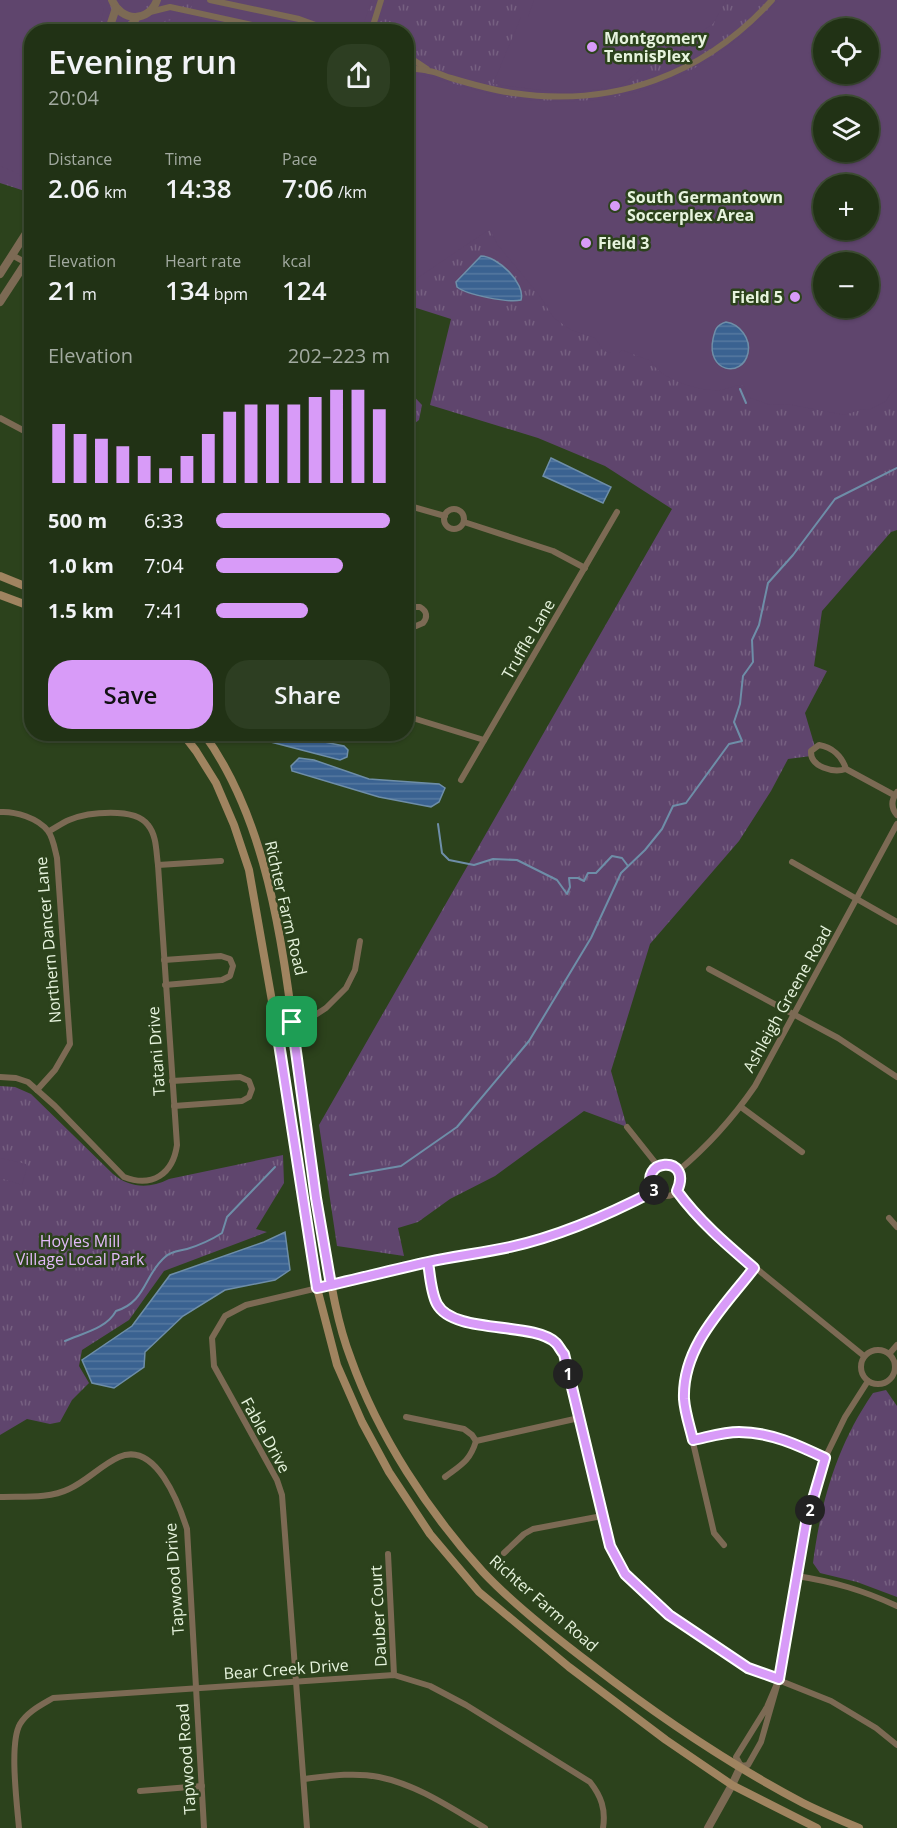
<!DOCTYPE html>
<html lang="en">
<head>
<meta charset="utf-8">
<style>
  body { margin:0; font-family:"Open Sans",sans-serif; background:#2d3e22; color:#f1f3f6; height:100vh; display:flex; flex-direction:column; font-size:22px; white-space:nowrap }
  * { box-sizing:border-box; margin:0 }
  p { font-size:20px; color:#a2aaa0 }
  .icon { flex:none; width:33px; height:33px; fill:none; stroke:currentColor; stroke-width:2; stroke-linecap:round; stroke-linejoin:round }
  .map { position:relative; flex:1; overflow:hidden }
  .side { position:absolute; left:24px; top:24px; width:390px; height:717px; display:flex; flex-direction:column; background:#213215; border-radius:24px; box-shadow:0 2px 4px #0004,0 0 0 2px #3e4d34 }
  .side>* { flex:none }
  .tools { position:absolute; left:813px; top:18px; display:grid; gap:12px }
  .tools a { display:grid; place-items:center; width:66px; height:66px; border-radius:50%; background:#213215; box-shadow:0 2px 4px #0004,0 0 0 2px #3e4d34; font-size:30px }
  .pin { position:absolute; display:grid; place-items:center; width:51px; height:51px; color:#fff; margin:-26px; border-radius:12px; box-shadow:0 3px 9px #0006 }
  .km { position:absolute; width:30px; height:30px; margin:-15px; border-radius:50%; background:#222; color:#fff; font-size:16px; line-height:30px; text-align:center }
  .round { display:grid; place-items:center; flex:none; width:63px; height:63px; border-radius:24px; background:#2d3e22 }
  .head { display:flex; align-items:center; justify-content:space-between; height:102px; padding:0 24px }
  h1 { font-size:33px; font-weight:600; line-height:45px }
  .stats { display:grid; grid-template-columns:repeat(3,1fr); gap:9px; height:102px; padding:6px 24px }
  .stats div { display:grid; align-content:center }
  .stats b { font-size:26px; font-weight:600 }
  .stats small { font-size:16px; font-weight:400 }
  .stats p { font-size:16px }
  .chart { height:168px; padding:12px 24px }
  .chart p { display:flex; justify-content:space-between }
  .chart svg { width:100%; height:108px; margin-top:6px; stroke:#d89bf8; stroke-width:6 }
  .cta { display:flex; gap:12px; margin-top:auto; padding:12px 24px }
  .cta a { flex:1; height:69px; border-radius:24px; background:#d89bf8; color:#111; font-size:24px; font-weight:600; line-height:69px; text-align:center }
  .cta a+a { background:#2d3e22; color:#f1f3f6 }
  ul { padding:0 24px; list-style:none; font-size:20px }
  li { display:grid; grid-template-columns:96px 72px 1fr; align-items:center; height:45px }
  li i { height:15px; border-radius:8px; background:#d89bf8 }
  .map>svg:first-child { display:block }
</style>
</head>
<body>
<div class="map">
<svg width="897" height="1828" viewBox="0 0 897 1828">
  <defs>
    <pattern id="park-tufts" width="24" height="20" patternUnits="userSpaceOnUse" patternTransform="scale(1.5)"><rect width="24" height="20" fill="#5f456d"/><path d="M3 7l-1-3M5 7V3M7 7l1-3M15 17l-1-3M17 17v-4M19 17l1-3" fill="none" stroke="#766081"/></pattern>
    <pattern id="water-rules" width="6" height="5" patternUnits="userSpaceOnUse" patternTransform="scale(1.5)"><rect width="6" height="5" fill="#3a6291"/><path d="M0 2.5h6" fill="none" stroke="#5679a0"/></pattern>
  </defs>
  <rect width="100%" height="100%" fill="#2c421c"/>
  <g fill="url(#park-tufts)" fill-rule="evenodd">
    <path d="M0,0H897V530L891,532L822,611L814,666L827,671L805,713L815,747L811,756L788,759L771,791L739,841L650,944L611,1071L627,1127L584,1111L495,1176L450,1199L418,1222L398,1228L404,1256L337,1246L319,1125L672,509L605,466L538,438L430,405L451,319L407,305L406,32H32L31,193L0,183ZM824,28H868V74H824ZM824,106H868V152H824ZM824,184H868V230H824ZM824,262H868V308H824Z"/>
    <path d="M406,388L422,405L419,420L407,429Z"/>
    <path d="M0,1086L15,1087L31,1094L113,1174C130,1188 149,1189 169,1179L283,1155L284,1183L256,1229L267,1232L164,1271L129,1320L82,1350L79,1366L89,1383L72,1400L60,1422L50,1424L27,1419L0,1435Z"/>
    <path d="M886,1390L897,1406V1597L857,1582L820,1573L813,1563C821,1501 837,1445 873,1393Z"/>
  </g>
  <g fill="#5f456d" fill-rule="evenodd">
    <path d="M0,0H99L104,9L98,31L32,32L31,182L15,172L0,166Z"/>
    <path d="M193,0H372L361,31L153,32L166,21L189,17Z"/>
    <path d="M534,0H726L713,24L640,70L620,87L565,93L493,84L521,17H528Z"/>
    <path d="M778,0H897V388L890,394L886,401L871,409L859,410L845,415L787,404L770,405L748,397L744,386C735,384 729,389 720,390C701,392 659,379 651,361L622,350L619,353H611L604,351L595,338L571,330L554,318L539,295L497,244L490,229L407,285V72C442,78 476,93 513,98C618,114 708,79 778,0ZM824,28H868V74H824ZM824,106H868V152H824ZM824,184H868V230H824ZM824,262H868V308H824Z"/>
    <path d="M0,1158L26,1164L27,1167L22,1185L0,1178Z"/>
  </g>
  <g fill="url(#water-rules)" stroke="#6e8ea8" stroke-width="1.5">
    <path d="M481,256C497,256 526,283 521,300C508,303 467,295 457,287L456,282Z"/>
    <path d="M726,322C740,324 751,339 748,353C742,379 706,372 713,339C715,330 716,325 726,322Z"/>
    <path d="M551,458L611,487L603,503L543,476Z"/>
    <path d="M266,734H285L344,746L348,750L347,757L340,760L267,741L264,739Z"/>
    <path d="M299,758L314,760L369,779L439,784L445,788L439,802L431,807L379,797L292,771L291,766Z"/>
    <path d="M285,1232L290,1270L275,1280L225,1290L183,1316L145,1352L144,1367L114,1388L92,1383L82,1360L132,1326L170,1275L264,1242Z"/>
  </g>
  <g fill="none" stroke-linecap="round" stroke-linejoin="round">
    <g stroke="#6e8ea8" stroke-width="2">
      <path d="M740,389L746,403"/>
      <path d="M438,824L442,853L449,860L474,865L493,859L517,860L557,880L567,894L570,887L569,878H578L584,881L588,873H596L612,856L622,858L628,866"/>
      <path d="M350,1175L401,1166L457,1127L529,1041L591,938L621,873L645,850L662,829L673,806L686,803L729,744L742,741L734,722L740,704L743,676L753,662L752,640L759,625L768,583L793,555L835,499L897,468"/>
      <path d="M65,1341C83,1333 106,1329 116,1311C146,1302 144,1275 165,1257C171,1251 180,1251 187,1249C200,1245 211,1240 222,1233L227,1217L275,1167"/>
    </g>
    <g stroke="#7c6a54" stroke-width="6">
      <path d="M210,0L299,19L335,32"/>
      <path d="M150,12L170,7L285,32"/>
      <path d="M371,32L381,0"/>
      <path d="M406,55L427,69"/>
      <path d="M406,68C414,69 422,69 429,71C437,72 444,76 451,78C471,84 492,90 513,93C614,108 704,75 772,0"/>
      <path d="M12,255L32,266"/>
      <path d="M0,418L32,435"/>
      <path d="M406,505L445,516"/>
      <circle cx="454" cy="519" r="10"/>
      <path d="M464,522L553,551L585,568"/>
      <path d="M406,612L412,607H420C427,611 428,617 423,623L416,626L409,623L406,620"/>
      <path d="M406,716L484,740"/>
      <path d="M846,769C833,773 810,767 811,751L819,745C832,747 842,756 846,769L894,795"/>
      <path d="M461,780L617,512"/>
      <path d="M897,792C891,800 891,808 897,815"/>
      <path d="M0,812C15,811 38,818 48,831C53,837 55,850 57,858L70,1044L55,1070L37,1090"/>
      <path d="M792,862L897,922"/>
      <path d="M158,865L221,861"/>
      <path d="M164,960L221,956L230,959L233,966L230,976L222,980L165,985"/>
      <path d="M709,969L838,1038L897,1077"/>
      <path d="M276,1024L309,1019L326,1008L346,988L355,970L360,941"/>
      <path d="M0,1077L16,1078L28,1082L55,1106L124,1177C152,1188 173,1174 177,1145L158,865C156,852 157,836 148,825C135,807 88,812 69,820C62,823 55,828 49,831"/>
      <path d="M172,1081L240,1077L249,1081L252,1089L249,1097L242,1101L174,1106"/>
      <path d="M741,1107L802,1152"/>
      <path d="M627,1127L658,1166"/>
      <circle cx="666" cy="1180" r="16"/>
      <path d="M678,1171C708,1146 733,1118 755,1086L897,824"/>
      <path d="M677,1191L693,1212L714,1234L864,1356"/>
      <path d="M889,1218L897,1227"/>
      <path d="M428,1262C430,1275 431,1293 437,1304C454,1334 533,1322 556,1343C559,1345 561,1351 564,1354L610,1546L625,1574L669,1615L721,1651L748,1668L831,1701L876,1728L897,1745"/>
      <circle cx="878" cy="1367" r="17"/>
      <path d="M890,1353L897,1345"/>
      <path d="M406,1417L464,1429L472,1435L476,1441L579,1418"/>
      <path d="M693,1440C708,1437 724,1432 739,1432C770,1432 798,1445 825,1458"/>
      <path d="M445,1477C461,1465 470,1461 476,1441"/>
      <path d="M0,1497C21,1496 49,1499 69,1489C87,1481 101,1465 119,1457C156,1441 179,1504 187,1529L204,1828"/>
      <path d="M724,1545L714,1533L688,1421L684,1400L686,1378L692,1354L703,1335L754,1268"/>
      <path d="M504,1553L524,1534L533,1529L602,1516"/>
      <path d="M388,1554L394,1675"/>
      <path d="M797,1576C835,1582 862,1590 897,1606"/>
      <path d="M779,1679L767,1707L736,1757L741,1766L748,1765L761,1742L779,1679L806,1523L817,1483L825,1458L845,1417L868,1381"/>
      <path d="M304,1779C328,1776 354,1772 379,1777C418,1785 451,1808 485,1828"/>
      <path d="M140,1791L202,1786"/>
      <path d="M19,1828C17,1804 9,1743 20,1724C27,1712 41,1705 53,1698L394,1675L430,1686L466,1705L590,1782C601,1796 606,1809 603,1828"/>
      <path d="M307,1828L282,1495L277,1480L214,1366L212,1338L225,1316L246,1305L428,1262L509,1247L552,1236L603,1216L654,1191"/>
    </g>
    <g stroke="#7c6a54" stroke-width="8">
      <path d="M112,0C121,22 149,23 157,0"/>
      <path d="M108,32L116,8"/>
      <path d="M127,32L136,18"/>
      <path d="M0,274L32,224"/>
      <path d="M0,302L32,253"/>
      <path d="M708,1828L732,1785L741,1766"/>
    </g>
    <g stroke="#a08460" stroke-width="8">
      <path d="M0,576L32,589"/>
      <path d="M0,595L32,607"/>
      <path d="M183,734L196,751L216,783L234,825L249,870L276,1024L317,1288L337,1365L362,1422L389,1472L430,1534L479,1592L569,1667L666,1740L732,1785L817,1828"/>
      <path d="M204,734C272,828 284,959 299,1071C307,1130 315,1188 325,1246C331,1284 337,1323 351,1359C378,1435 429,1513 483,1572C514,1605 555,1637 592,1665C658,1716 729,1764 803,1803C821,1812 840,1820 859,1828"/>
    </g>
  </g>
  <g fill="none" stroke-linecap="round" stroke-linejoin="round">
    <defs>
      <path id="route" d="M292,1022L316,1198L331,1285L428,1262C430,1275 431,1293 437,1304C454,1335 533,1321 556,1343C559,1346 561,1351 564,1354L610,1546L625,1574L669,1615L748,1668L779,1679L806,1523L825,1458C798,1445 770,1432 739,1432C724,1432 708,1437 693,1440C690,1427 685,1413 684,1399C682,1346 724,1307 754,1268C726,1244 699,1221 677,1191C694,1153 635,1159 654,1191C608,1215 560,1236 510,1247C483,1253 455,1256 428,1262C391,1270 354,1280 317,1288L276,1024L292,1022"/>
    </defs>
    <use href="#route" stroke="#fff" stroke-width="12"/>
    <use href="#route" stroke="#d89bf8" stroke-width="8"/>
  </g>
  <g fill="#d89bf8" stroke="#2c421c" stroke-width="2">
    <circle cx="592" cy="47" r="6"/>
    <circle cx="615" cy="206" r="6"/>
    <circle cx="586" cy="243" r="6"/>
    <circle cx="795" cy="297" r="6"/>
  </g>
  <g text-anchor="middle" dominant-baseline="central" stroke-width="5" stroke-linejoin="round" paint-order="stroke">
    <g font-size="16" font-weight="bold" fill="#e6f3dd" stroke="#2c421c" text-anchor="start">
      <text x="604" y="38">Montgomery<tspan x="604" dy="18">TennisPlex</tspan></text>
      <text x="627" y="197">South Germantown<tspan x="627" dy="18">Soccerplex Area</tspan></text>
      <text x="598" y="243">Field 3</text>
      <text x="783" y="297" text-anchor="end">Field 5</text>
    </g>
    <g font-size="16" fill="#e6f3dd" stroke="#2c421c">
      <text transform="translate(528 639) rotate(-60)">Truffle Lane</text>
      <text transform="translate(286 908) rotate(77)">Richter Farm Road</text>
      <text transform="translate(48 940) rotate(-95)">Northern Dancer Lane</text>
      <text transform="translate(787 999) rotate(-61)">Ashleigh Greene Road</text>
      <text transform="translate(156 1051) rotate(-94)">Tatani Drive</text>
      <text transform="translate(266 1435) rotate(61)">Fable Drive</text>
      <text transform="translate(174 1579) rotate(-94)">Tapwood Drive</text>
      <text transform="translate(544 1603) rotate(41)">Richter Farm Road</text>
      <text transform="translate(378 1616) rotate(-93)">Dauber Court</text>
      <text transform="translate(286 1669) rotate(-4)">Bear Creek Drive</text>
      <text transform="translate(186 1759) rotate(-94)">Tapwood Road</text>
    </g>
    <g font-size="16" fill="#e2baf9" stroke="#2c421c">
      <text x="80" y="1241">Hoyles Mill<tspan x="80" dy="18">Village Local Park</tspan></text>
    </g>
  </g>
</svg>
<div class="tools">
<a><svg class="icon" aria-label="locate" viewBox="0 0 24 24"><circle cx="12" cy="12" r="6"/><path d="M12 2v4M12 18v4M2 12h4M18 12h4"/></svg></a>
<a><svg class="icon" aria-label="layers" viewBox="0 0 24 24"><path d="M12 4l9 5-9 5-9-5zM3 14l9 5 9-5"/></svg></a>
<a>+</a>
<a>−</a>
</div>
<div class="pin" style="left:292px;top:1022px;background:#1e9e55"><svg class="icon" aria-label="arrive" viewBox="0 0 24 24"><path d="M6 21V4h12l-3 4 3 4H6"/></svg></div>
<b class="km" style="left:568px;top:1374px">1</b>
<b class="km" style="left:810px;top:1510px">2</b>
<b class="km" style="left:654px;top:1190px">3</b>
<section class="side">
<div class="head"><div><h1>Evening run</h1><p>20:04</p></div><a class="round"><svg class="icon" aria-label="share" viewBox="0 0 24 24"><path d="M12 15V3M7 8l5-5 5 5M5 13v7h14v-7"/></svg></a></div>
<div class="stats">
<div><p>Distance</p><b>2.06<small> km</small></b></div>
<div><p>Time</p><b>14:38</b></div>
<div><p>Pace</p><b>7:06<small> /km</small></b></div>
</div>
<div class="stats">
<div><p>Elevation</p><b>21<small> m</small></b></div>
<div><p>Heart rate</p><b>134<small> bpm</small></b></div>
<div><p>kcal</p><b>124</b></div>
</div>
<div class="chart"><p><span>Elevation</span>202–223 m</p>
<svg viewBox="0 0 160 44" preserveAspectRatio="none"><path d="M5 44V20M15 44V24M25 44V26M35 44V29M45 44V33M55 44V38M65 44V33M75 44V24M85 44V15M95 44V12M105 44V12M115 44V12M125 44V9M135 44V6M145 44V6M155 44V14"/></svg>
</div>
<ul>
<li><b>500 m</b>6:33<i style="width:100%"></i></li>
<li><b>1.0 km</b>7:04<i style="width:73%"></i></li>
<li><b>1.5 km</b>7:41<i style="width:53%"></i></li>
</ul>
<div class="cta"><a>Save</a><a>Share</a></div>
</section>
</div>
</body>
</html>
